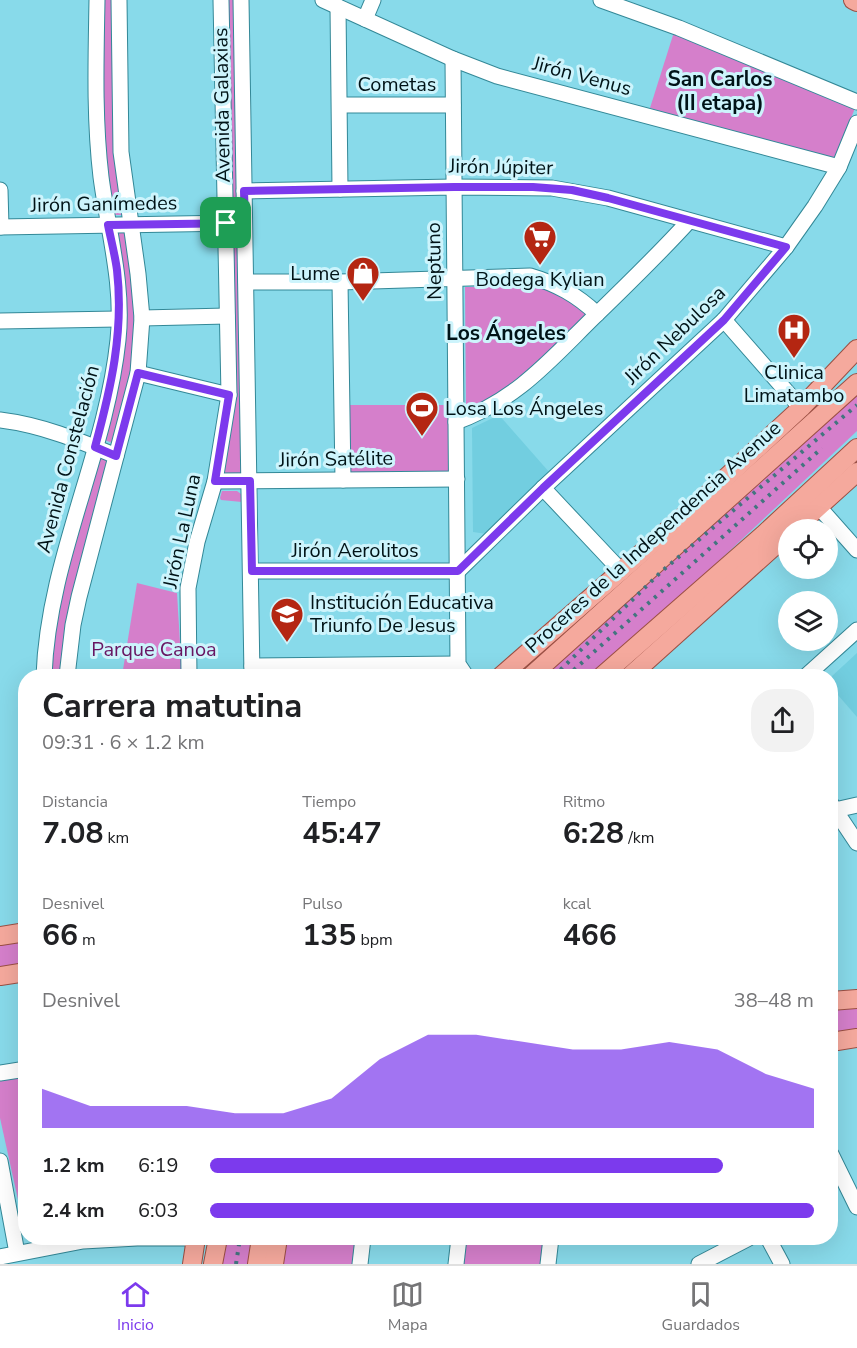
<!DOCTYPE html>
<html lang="es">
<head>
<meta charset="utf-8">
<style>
  body { margin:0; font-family:"Nunito Sans",sans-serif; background:#f2f2f2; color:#202124; height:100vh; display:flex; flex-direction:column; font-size:22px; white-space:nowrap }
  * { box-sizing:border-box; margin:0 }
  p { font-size:20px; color:#757577 }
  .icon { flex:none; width:33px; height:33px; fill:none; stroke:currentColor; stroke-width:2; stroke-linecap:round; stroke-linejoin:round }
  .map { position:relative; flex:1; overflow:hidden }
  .side { position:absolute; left:18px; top:669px; width:820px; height:576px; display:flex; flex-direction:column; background:#fff; border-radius:24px; box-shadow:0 6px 24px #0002 }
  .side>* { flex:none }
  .fabs { position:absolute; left:778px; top:519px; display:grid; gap:12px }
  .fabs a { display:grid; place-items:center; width:60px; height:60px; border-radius:50%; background:#fff; box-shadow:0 6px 24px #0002; font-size:30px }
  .pin { position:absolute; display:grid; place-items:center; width:51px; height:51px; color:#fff; margin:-26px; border-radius:12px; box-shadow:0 3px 9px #0006 }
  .round { display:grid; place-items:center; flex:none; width:63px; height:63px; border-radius:24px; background:#f2f2f2 }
  .overview { display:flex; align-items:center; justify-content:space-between; height:102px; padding:0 24px }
  h1 { font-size:33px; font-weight:700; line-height:45px }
  .stats { display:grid; grid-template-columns:repeat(3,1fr); gap:9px; height:102px; padding:6px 24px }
  .stats div { display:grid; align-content:center }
  .stats b { font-size:30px; font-weight:700 }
  .stats small { font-size:16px; font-weight:400 }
  .stats p { font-size:16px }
  .chart { height:168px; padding:12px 24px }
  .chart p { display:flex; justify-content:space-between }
  .chart svg { width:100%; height:108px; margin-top:6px; fill:#7c3aed; opacity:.7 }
  ul { padding:0 24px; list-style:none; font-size:20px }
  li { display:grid; grid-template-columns:96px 72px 1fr; align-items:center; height:45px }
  li i { height:15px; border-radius:8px; background:#7c3aed }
  .tabs { display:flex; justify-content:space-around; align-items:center; height:84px; border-top:2px solid #e0e0e0; background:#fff; font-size:16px; color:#757577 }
  .tabs a { display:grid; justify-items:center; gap:3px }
  .tabs .current { color:#7c3aed }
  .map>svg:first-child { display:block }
</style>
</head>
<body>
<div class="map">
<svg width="857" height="1264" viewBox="0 0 857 1264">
  <rect width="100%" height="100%" fill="#88daea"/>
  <g fill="#72cee0">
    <path d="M499,415L550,473L487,534L473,532L472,428Z"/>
    <path d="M857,653V717L831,687V677Z"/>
  </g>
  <g fill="#d57fcb">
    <path d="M100,0H114L123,215H116L112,212L106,176Z"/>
    <path d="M223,0H233L237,207L231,213Z"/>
    <path d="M674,32L855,108L834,163L650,108Z"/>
    <path d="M126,230L138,338L117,440L112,443L105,440L115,394L116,232Z"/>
    <path d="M230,231L236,232L239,235L243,473L222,477Z"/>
    <path d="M531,286L555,290L589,312L527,376L466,412L465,287Z"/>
    <path d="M857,391V431L706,573L589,676H541L665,568Z"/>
    <path d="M347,405H452L455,475L347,476Z"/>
    <path d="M98,457H108L62,676H49L59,593Z"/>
    <path d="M222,491H237L241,494L242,502L221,500L220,498Z"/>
    <path d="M137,583L177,593L182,676H122Z"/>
    <path d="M25,937V963L0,968V941Z"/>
    <path d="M857,1003V1034L831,1037V1006Z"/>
    <path d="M25,1073V1202L19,1204L0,1118V1077Z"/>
    <path d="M225,1238H254L250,1264H220Z"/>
    <path d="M285,1238H358L355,1264H281Z"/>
    <path d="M465,1238H545L542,1264H461Z"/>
  </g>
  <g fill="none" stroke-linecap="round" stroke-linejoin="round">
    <defs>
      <g id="minor">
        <path d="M241,0L252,676"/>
        <path d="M323,0L453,59L497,76L839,167"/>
        <path d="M601,0L679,28L857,102"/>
        <path d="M338,7L340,189"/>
        <path d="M365,19L373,0"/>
        <path d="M453,59L458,664L466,676"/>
        <path d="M340,105H453"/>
        <path d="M0,190L1,227"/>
        <path d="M244,191L454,187L552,188L608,198L786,247"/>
        <path d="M0,227L234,223"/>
        <path d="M246,282H340L530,276C557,284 577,295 597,314"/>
        <path d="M340,282L343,480"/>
        <path d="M142,318L227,316"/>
        <path d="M724,320L801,408"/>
        <path d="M0,321L118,319"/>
        <path d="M138,373L229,395"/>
        <path d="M0,420C41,425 78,440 116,456"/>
        <path d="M456,422C518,399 549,361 595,316C627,285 659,254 689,221"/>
        <path d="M215,481L457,479"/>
        <path d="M543,488L622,572"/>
        <path d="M818,506L857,550"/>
        <path d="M252,571H458"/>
        <path d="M458,571L543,488L724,320L786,247L815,206L839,167L857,123"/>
        <path d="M252,666L458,664"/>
        <path d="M44,676C48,560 106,454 118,340C124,285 108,231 101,177C94,118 96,59 97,0"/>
        <path d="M67,676L73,625L79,597L138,373L142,318L138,274L121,152L119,0"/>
        <path d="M189,676L188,588L197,542L215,481L229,395L221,0"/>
        <path d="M806,676L857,630"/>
        <path d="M831,804L857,843"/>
        <path d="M835,810L857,805"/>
        <path d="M0,1073L26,1069"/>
        <path d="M831,1154L857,1207"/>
        <path d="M0,1161L17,1253"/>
        <path d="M768,1238L782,1264"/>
        <path d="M0,1257L83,1241L137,1238H196"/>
        <path d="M360,1264L363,1238"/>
        <path d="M456,1264L459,1238"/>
        <path d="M548,1264L551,1238"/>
        <path d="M699,1264L749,1238"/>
      </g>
      <g id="major">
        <path d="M853,0L857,2"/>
        <path d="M793,530L857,472"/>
        <path d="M501,676L692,509L801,408L857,349"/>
        <path d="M531,676L857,383"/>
        <path d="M602,676L763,535L857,448"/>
        <path d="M630,676L789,533"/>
        <path d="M0,936L26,932"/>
        <path d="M0,976L26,972"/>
        <path d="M831,1001L857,999"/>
        <path d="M831,1042L857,1038"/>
        <path d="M192,1264L196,1238"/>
        <path d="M213,1264L218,1238"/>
        <path d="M257,1264L261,1238"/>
        <path d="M274,1264L278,1238"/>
      </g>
    </defs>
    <use href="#minor" stroke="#338897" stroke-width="17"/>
    <use href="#major" stroke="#9b4f43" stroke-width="20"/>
    <use href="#minor" stroke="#fff" stroke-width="15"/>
    <use href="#major" stroke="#f5a99d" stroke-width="18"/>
    <g stroke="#43757f" stroke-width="4" stroke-dasharray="3 6" stroke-linecap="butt">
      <path d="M554,676L661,572L857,405"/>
      <path d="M567,676L822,448"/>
      <path d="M236,1264L240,1238"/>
    </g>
  </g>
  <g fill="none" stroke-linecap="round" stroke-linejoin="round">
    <defs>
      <path id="route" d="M454,187H533L572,190L608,198L786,247L724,320L543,488L458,571H252L250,481H215L229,395L138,373L116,456L95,447C111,388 124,332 117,270C115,255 111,240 108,225L245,223L244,191Z"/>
    </defs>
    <use href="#route" stroke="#fff" stroke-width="12"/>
    <use href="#route" stroke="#7c3aed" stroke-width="8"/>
  </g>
  <defs>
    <symbol id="supermarket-pin" viewBox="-11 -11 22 30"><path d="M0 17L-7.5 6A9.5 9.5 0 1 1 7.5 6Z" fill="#b42612" stroke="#cdf4fc"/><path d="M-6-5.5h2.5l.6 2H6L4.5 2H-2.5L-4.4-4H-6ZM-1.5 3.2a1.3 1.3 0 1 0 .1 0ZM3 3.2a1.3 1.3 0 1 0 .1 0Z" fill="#fff"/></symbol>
    <symbol id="shop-pin" viewBox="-11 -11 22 30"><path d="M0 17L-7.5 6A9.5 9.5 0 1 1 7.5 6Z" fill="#b42612" stroke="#cdf4fc"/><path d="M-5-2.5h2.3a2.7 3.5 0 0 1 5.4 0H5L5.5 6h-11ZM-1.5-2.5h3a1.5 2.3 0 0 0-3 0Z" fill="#fff"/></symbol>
    <symbol id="hospital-pin" viewBox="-11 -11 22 30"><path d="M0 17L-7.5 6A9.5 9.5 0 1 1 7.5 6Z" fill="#b42612" stroke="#cdf4fc"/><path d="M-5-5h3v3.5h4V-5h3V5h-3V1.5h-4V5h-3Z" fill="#fff"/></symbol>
    <symbol id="stadium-pin" viewBox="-11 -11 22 30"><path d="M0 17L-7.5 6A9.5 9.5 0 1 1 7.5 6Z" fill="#b42612" stroke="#cdf4fc"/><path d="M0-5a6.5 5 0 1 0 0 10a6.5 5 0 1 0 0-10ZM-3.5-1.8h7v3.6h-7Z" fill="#fff"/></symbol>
    <symbol id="school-pin" viewBox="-11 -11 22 30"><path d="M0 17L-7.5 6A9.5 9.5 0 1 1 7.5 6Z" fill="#b42612" stroke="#cdf4fc"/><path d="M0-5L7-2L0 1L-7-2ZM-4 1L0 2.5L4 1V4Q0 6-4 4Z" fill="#fff"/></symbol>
  </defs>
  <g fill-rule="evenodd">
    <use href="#supermarket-pin" x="521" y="218" width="38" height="52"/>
    <use href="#shop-pin" x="344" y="254" width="38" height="52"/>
    <use href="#hospital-pin" x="775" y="311" width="38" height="52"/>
    <use href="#stadium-pin" x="403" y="389" width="38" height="52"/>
    <use href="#school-pin" x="268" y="595" width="38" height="52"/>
  </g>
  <g text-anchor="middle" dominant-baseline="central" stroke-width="6" stroke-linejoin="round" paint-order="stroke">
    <g font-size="20" fill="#001317" stroke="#cdf4fc">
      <text transform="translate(582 76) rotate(15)">Jirón Venus</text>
      <text x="397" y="84">Cometas</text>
      <text transform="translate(222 105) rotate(-91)">Avenida Galaxias</text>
      <text transform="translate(501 167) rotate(1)">Jirón Júpiter</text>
      <text transform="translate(104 204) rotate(-1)">Jirón Ganímedes</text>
      <text transform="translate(434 261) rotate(-91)">Neptuno</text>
      <text transform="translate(675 335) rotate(-44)">Jirón Nebulosa</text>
      <text transform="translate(68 459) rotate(-75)">Avenida Constelación</text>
      <text transform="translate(336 459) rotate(-1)">Jirón Satélite</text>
      <text transform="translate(182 531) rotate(-78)">Jirón La Luna</text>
      <text transform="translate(653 537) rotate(-42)">Proceres de la Independencia Avenue</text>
      <text x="355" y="550">Jirón Aerolitos</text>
    </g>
    <g font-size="20" fill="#001317" stroke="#cdf4fc">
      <text x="340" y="273" text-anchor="end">Lume</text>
      <text x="540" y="279">Bodega Kylian</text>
      <text x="794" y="372">Clinica<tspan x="794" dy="23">Limatambo</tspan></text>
      <text x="445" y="408" text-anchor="start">Losa Los Ángeles</text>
      <text x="310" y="602" text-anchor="start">Institución Educativa<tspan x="310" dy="23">Triunfo De Jesus</tspan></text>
    </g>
    <g font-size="20" fill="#681562" stroke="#cdf4fc">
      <text x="154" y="649">Parque Canoa</text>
    </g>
    <g font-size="21" font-weight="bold" fill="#001317" stroke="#cdf4fc">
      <text x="720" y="79">San Carlos<tspan x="720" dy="24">(II etapa)</tspan></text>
      <text x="506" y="333">Los Ángeles</text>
    </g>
  </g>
</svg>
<div class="fabs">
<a><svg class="icon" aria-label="locate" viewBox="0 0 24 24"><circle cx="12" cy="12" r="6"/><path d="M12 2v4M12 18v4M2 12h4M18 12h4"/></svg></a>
<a><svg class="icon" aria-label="layers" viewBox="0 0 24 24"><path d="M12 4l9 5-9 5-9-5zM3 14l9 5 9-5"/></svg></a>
</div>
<div class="pin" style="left:226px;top:223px;background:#1e9e55"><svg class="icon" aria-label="arrive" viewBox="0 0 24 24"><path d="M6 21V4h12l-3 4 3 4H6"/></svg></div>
<section class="side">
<div class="overview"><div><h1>Carrera matutina</h1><p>09:31 · 6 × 1.2 km</p></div><a class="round"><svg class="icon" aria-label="share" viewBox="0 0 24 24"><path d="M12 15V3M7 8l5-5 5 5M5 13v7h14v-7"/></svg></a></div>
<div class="stats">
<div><p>Distancia</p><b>7.08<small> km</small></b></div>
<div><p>Tiempo</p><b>45:47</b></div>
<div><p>Ritmo</p><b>6:28<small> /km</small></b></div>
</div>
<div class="stats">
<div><p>Desnivel</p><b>66<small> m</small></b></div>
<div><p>Pulso</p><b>135<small> bpm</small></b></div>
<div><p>kcal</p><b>466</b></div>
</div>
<div class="chart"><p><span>Desnivel</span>38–48 m</p>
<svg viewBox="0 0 160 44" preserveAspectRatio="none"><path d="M0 44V28L10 35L20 35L30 35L40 38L50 38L60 32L70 16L80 6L90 6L100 9L110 12L120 12L130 9L140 12L150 22L160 28V44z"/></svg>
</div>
<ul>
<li><b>1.2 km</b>6:19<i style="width:85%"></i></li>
<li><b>2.4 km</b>6:03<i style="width:100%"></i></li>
</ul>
</section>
</div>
<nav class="tabs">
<a class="current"><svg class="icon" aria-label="home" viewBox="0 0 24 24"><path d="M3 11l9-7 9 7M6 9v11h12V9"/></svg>Inicio</a>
<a><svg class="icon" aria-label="map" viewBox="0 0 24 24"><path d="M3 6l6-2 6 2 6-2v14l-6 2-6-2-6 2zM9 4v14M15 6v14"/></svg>Mapa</a>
<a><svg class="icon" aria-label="saved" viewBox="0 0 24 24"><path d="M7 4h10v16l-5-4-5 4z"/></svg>Guardados</a>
</nav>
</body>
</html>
